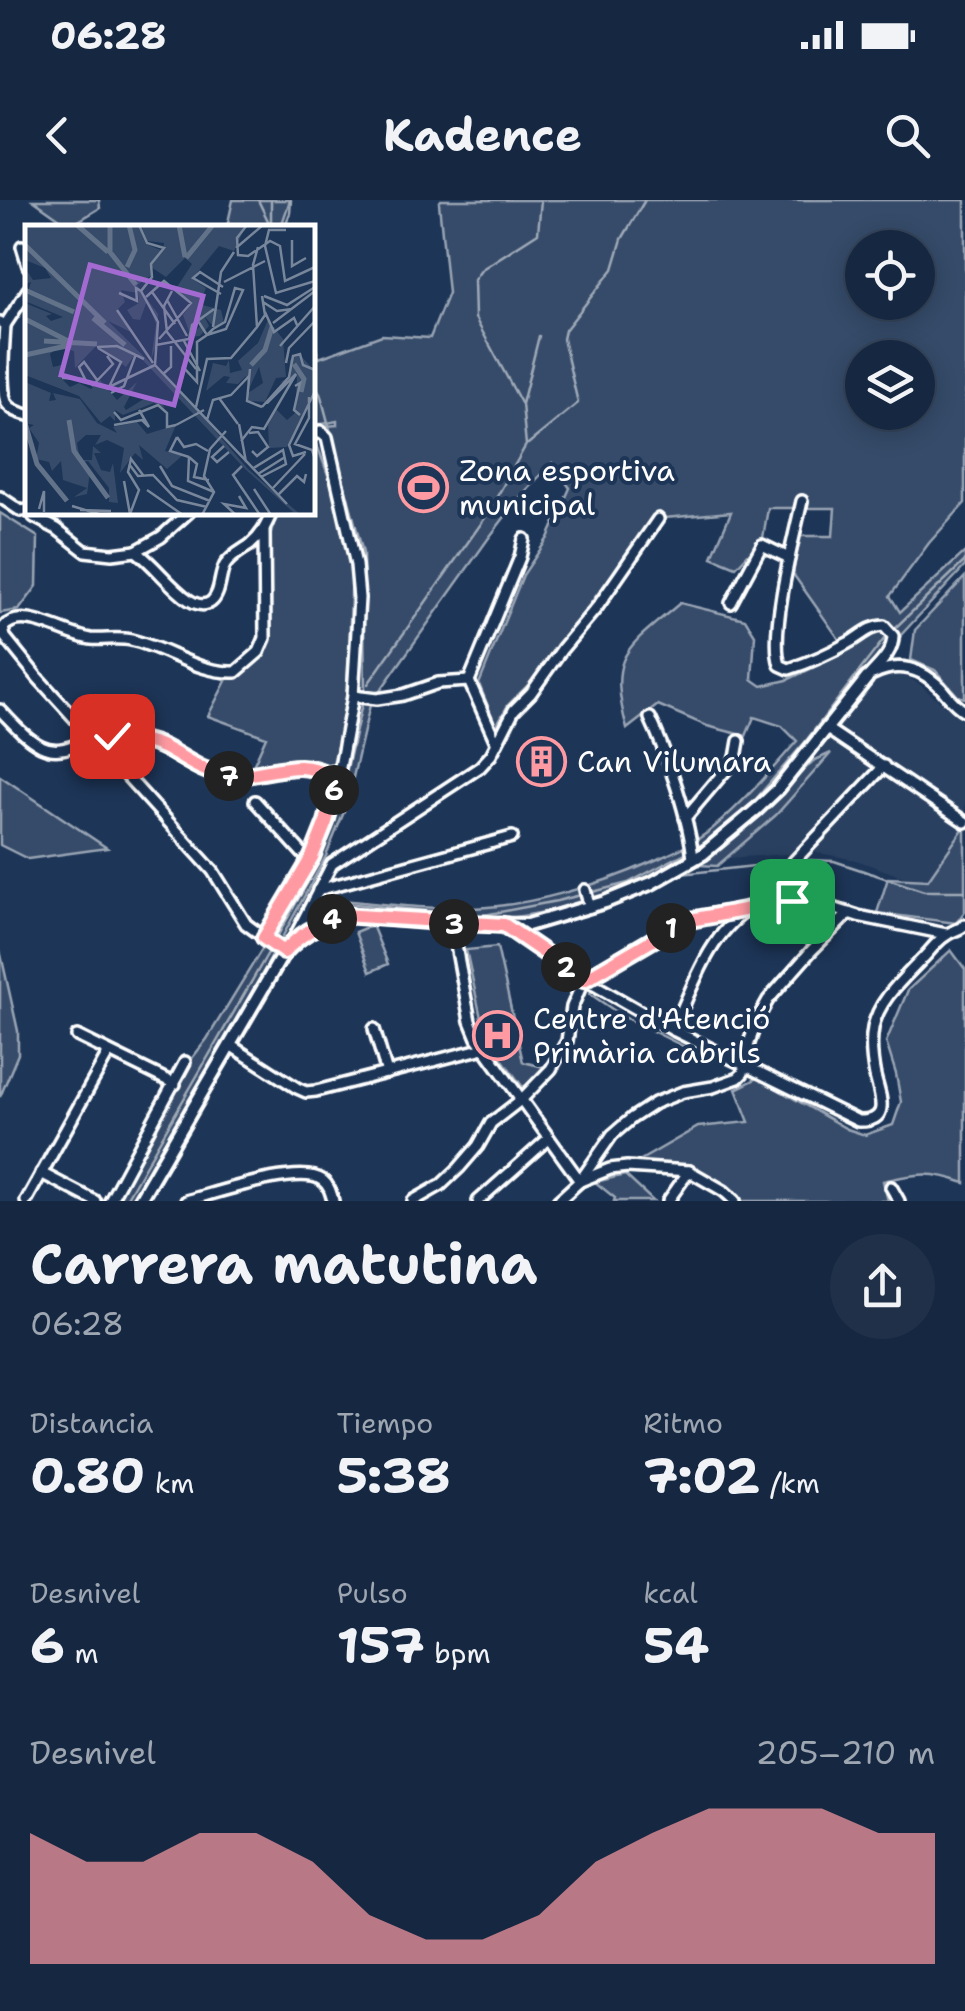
<!DOCTYPE html>
<html lang="es">
<head>
<meta charset="utf-8">
<style>
  body { margin:0; font-family:"Shantell Sans",sans-serif; background:#1f3048; color:#f1f3f6; height:100vh; display:flex; flex-direction:column; font-size:38px; white-space:nowrap }
  * { box-sizing:border-box; margin:0 }
  p { font-size:32px; color:#9ea6b1 }
  .icon { flex:none; width:55px; height:55px; fill:none; stroke:currentColor; stroke-width:2; stroke-linecap:round; stroke-linejoin:round }
  .map { position:relative; height:1001px; overflow:hidden }
  .details { display:flex; flex-direction:column; background:#162841; flex:1 }
  .details>* { flex:none }
  .tools { position:absolute; left:845px; top:30px; display:grid; gap:20px }
  .tools a { display:grid; place-items:center; width:90px; height:90px; border-radius:50%; background:#162841; box-shadow:0 5px 25px #0003,0 0 0 2px #35445a; font-size:50px }
  .pin { position:absolute; display:grid; place-items:center; width:85px; height:85px; color:#fff; margin:-42px; border-radius:20px; box-shadow:0 5px 15px #0006 }
  .km { position:absolute; width:50px; height:50px; margin:-25px; border-radius:50%; background:#222; color:#fff; font-size:28px; line-height:50px; text-align:center }
  .round { display:grid; place-items:center; flex:none; width:105px; height:105px; border-radius:52px; background:#1f3048 }
  .headline { display:flex; align-items:center; justify-content:space-between; height:170px; padding:0 30px }
  h1 { font-size:55px; font-weight:700; line-height:75px }
  .stats { display:grid; grid-template-columns:repeat(3,1fr); gap:15px; height:170px; padding:10px 30px }
  .stats div { display:grid; align-content:center }
  .stats b { font-size:50px; font-weight:700 }
  .stats small { font-size:28px; font-weight:400 }
  .stats p { font-size:28px }
  .chart { height:280px; padding:20px 30px }
  .chart p { display:flex; justify-content:space-between }
  .chart svg { width:100%; height:180px; margin-top:10px; fill:#ff9aa2; opacity:.7 }
  .status { display:flex; justify-content:space-between; align-items:center; height:70px; padding:0 50px; background:#162841; direction:ltr }
  .status svg { height:28px; fill:currentColor }
  header { display:flex; justify-content:space-between; align-items:center; height:130px; padding:0 30px; background:#162841; font-size:45px; font-weight:700 }
  .map>svg:first-child { display:block }
</style>
</head>
<body>
<div class="status"><b>06:28</b><svg viewBox="0 0 49 12"><path d="M0 12V9h3v3zM5 12V6h3v6zM10 12V3h3v9zM15 12V0h3v12zM26 1h20v11H26zM47 4h2v5h-2z"/></svg></div>
<header><svg class="icon" aria-label="back" viewBox="0 0 24 24"><path d="M15 5l-7 7 7 7"/></svg>Kadence<svg class="icon" aria-label="search" viewBox="0 0 24 24"><circle cx="10" cy="10" r="6"/><path d="M15 15l6 6"/></svg></header>
<div class="map">
<svg width="965" height="1001" viewBox="0 0 965 1001">
  <rect width="100%" height="100%" fill="#1d3557"/>
  <filter id="ink" filterUnits="userSpaceOnUse"><feTurbulence type="fractalNoise" baseFrequency=".01" numOctaves="2"/><feDisplacementMap in="SourceGraphic" scale="20" xChannelSelector="R" yChannelSelector="G"/><feConvolveMatrix kernelMatrix="1 2 1 2 8 2 1 2 1" color-interpolation-filters="sRGB"/></filter>
  <g filter="url(#ink)">
    <path fill="#2a4161" d="M885,464L919,484L965,523V687L923,684L856,660L814,652L729,658L710,644L778,583Z"/>
    <g fill="#364b69" stroke="#9aa5b4" stroke-width="2.5" fill-rule="evenodd">
      <path d="M33,0H99L100,8L70,26Z"/>
      <path d="M233,0H290L281,27H227Z"/>
      <path d="M441,0H965V303L929,343L890,396L900,412L965,352V366L901,435L899,445L885,464L778,583L710,644L688,658L654,676L605,696L545,712L510,718H477L370,709H316L319,698C370,702 422,710 473,708C529,706 600,685 651,662C671,653 694,644 712,629C743,603 770,572 797,541L782,526L754,517L746,536L707,526L658,505L627,529C607,453 626,449 680,403L745,419L755,435L752,479L762,486L787,480L844,453L839,439L793,374L799,336H833L835,308H768L763,338L736,367L712,357L731,312L654,319L532,481L508,505L496,526L479,484L523,375L548,338L570,288L552,263L520,297L488,339L370,505L346,607L326,656L229,836L131,1001H115L193,857L207,839L314,664L324,635L345,556L360,375L357,341L325,226L337,225V221L313,226V138L319,158L382,135L430,138L448,93L439,3ZM862,48H918V102H862ZM862,158H918V212H862Z"/>
      <path d="M316,242L331,283L352,368L347,502L333,564L321,566L297,559L253,566L266,537L208,516L227,479C287,466 266,395 268,351C269,337 273,325 278,313L312,312L313,245Z"/>
      <path d="M0,313L38,337L37,386L19,410L0,413Z"/>
      <path d="M965,377V498L958,496L935,470L911,460L915,430Z"/>
      <path d="M831,553L776,615L717,666L698,665L746,628L813,561Z"/>
      <path d="M0,576L107,648L28,659L0,645Z"/>
      <path d="M963,629L965,630V711L956,723L877,713L888,678L928,680Z"/>
      <path d="M372,725L388,764L370,772L355,732Z"/>
      <path d="M497,747L523,862L544,867L526,887L522,886L497,852L515,841L500,817L483,827L466,750Z"/>
      <path d="M0,750L18,831V854L0,897Z"/>
      <path d="M951,750L965,769V983C932,971 917,973 883,981L888,1001H741L699,969L639,961L698,927L749,922L736,889L758,878L847,929L865,935L893,925L901,902L896,874L886,842L908,790Z"/>
      <path d="M625,975L653,1001H614L615,998L595,982Z"/>
    </g>
    <g fill="none" stroke-linecap="round" stroke-linejoin="round">
      <g stroke="#a0aab8" stroke-width="2.5">
        <path d="M258,0L271,27"/>
        <path d="M271,23V0"/>
        <path d="M284,28L290,13L291,0"/>
        <path d="M312,176L321,196L363,353L365,492"/>
        <path d="M521,203L475,118L474,80L482,69L538,33L541,0"/>
        <path d="M528,244L578,203L563,139L565,130L613,69L622,39L645,0"/>
        <path d="M894,429L965,361"/>
        <path d="M368,484L485,318L526,245L522,204L539,136"/>
        <path d="M810,660L834,661L924,691H965"/>
        <path d="M681,674L782,663"/>
        <path d="M323,701L479,716L557,701L628,683L708,641L749,607L805,542L888,434"/>
        <path d="M501,730L571,781"/>
        <path d="M276,739L318,664L335,620L363,500"/>
        <path d="M590,794L624,817L711,860"/>
        <path d="M125,1001L272,746"/>
      </g>
      <defs>
        <g id="minor">
          <path d="M22,46L28,66"/>
          <path d="M0,122L5,125C4,145 0,183 6,202C10,210 20,213 28,215"/>
          <path d="M5,125L28,90"/>
          <path d="M0,297L21,311L28,310"/>
          <path d="M802,301C794,337 769,432 780,465L789,469C810,462 829,454 848,443C861,436 869,426 884,426L893,436C893,454 877,466 867,478"/>
          <path d="M32,312L34,317L57,329L85,351L112,354L136,351C156,366 170,387 189,400C195,404 204,407 211,402C221,394 219,376 225,365C231,356 241,351 250,345C261,336 266,326 272,312"/>
          <path d="M264,330L265,438L259,452L236,472C199,474 167,448 131,440C118,437 105,440 91,439C66,436 22,405 3,428L5,437L38,478L213,671L246,724L284,752"/>
          <path d="M136,351L161,337L189,312"/>
          <path d="M731,403L762,345L789,358"/>
          <path d="M873,474C899,461 921,468 941,488C949,497 954,505 965,511"/>
          <path d="M469,481L520,357L524,339"/>
          <path d="M353,496L377,499L403,495L438,483L469,481L496,542"/>
          <path d="M0,510C12,522 25,538 41,546C60,555 75,544 93,539C108,535 123,535 139,539C169,546 192,572 224,575C252,579 280,563 308,568C318,569 328,574 338,578"/>
          <path d="M650,518C667,554 690,620 693,660"/>
          <path d="M827,529L965,622"/>
          <path d="M255,601L304,655L312,657"/>
          <path d="M685,618L736,558L739,541"/>
          <path d="M318,690L512,637"/>
          <path d="M585,690L590,707"/>
          <path d="M452,724L470,821L477,838L580,981L610,969L627,967L689,971L724,991L735,1001"/>
          <path d="M503,725L584,779L673,830L858,921C892,922 880,897 875,876C872,861 870,844 873,828C878,800 904,778 923,758C930,751 937,741 945,736C952,730 958,731 965,725"/>
          <path d="M264,738L312,657L326,622L338,578L353,496L359,398L356,365L327,237L320,231L312,236"/>
          <path d="M292,742L332,664L480,567L491,555L514,510L531,493L562,449L598,406L658,319"/>
          <path d="M374,829L387,873"/>
          <path d="M673,830C692,789 709,734 748,710L884,566"/>
          <path d="M77,836L175,884"/>
          <path d="M230,845L297,888L306,892L316,891L484,848"/>
          <path d="M41,973L95,1001"/>
          <path d="M891,987L899,1001"/>
          <path d="M26,1001L109,852"/>
          <path d="M110,1001L185,862"/>
          <path d="M186,1001C213,994 300,964 322,980C329,985 331,993 333,1001"/>
          <path d="M413,1001L441,985L459,968L478,946L491,923L522,899L551,869L567,841L572,807L584,779L675,726L695,718L792,701L820,704L858,716L946,734"/>
          <path d="M478,1001L549,938"/>
          <path d="M558,1001L580,981L612,935L632,918L655,903L683,892L713,887L738,878L743,873L749,843L757,820L768,800L812,750L849,713"/>
          <path d="M668,1001L689,971"/>
        </g>
        <path id="tertiary" d="M139,1001L284,752L292,742L321,723L342,715L452,724L528,725L605,702L652,683L703,654L757,609L778,589L867,478"/>
      </defs>
      <use href="#minor" stroke="#fff" stroke-width="16"/>
      <use href="#tertiary" stroke="#fff" stroke-width="18"/>
      <use href="#minor" stroke="#1d3557" stroke-width="9"/>
      <use href="#tertiary" stroke="#1d3557" stroke-width="10"/>
    </g>
  </g>
  <g fill="none" stroke-linecap="round" stroke-linejoin="round" filter="url(#ink)">
    <defs>
      <path id="route" d="M112,536C130,538 149,540 165,548C184,558 200,571 222,575C247,579 274,567 300,567C313,567 325,573 338,578L326,622L312,657L264,738L284,752C300,734 320,723 342,715L504,725L584,780L685,721L792,701"/>
    </defs>
    <use href="#route" stroke="#fff" stroke-width="20"/>
    <use href="#route" stroke="#ff9aa2" stroke-width="12"/>
  </g>
  <defs>
    <symbol id="stadium-ring" viewBox="-11 -11 22 22"><circle r="9.5" fill="#1d3557" stroke="#ff9aa2" stroke-width="1.5"/><path d="M0-5a6.5 5 0 1 0 0 10a6.5 5 0 1 0 0-10ZM-3.5-1.8h7v3.6h-7Z" fill="#ff9aa2"/></symbol>
    <symbol id="building-ring" viewBox="-11 -11 22 22"><circle r="9.5" fill="#1d3557" stroke="#ff9aa2" stroke-width="1.5"/><path d="M-4-6H4V6H1V3H-1V6H-4ZM-2.5-4.3h1.7v1.8h-1.7ZM.8-4.3h1.7v1.8H.8ZM-2.5-1h1.7V.8h-1.7ZM.8-1h1.7V.8H.8Z" fill="#ff9aa2"/></symbol>
    <symbol id="hospital-ring" viewBox="-11 -11 22 22"><circle r="9.5" fill="#1d3557" stroke="#ff9aa2" stroke-width="1.5"/><path d="M-5-5h3v3.5h4V-5h3V5h-3V1.5h-4V5h-3Z" fill="#ff9aa2"/></symbol>
  </defs>
  <g fill-rule="evenodd">
    <use href="#stadium-ring" x="396" y="260" width="55" height="55"/>
    <use href="#building-ring" x="514" y="534" width="55" height="55"/>
    <use href="#hospital-ring" x="470" y="808" width="55" height="55"/>
  </g>
  <g text-anchor="middle" dominant-baseline="central" stroke-width="8" stroke-linejoin="round" paint-order="stroke">
    <g font-size="30" fill="#fff" stroke="#1d3557" text-anchor="start">
      <text x="459" y="270">Zona esportiva<tspan x="459" dy="34">municipal</tspan></text>
      <text x="577" y="561">Can Vilumara</text>
      <text x="533" y="818">Centre d'Atenció<tspan x="533" dy="34">Primària cabrils</tspan></text>
    </g>
  </g>
  <g transform="translate(25 25)">
    <rect width="290" height="290" fill="#1d3557"/>
    <path d="M0,0H113L121,19L138,26L139,18L122,16L116,0H221L209,26L194,21L167,54L181,63L174,79L196,85L199,98L189,102L179,91L184,101L175,111L165,112L176,100L172,96L164,106L158,90L168,77L150,65L167,39L160,33L141,52L126,42L127,50L112,60L133,89V114L126,135L131,99L122,76L115,95L108,94L102,85L114,78L113,68L96,65L100,77L92,85L110,109L83,96L167,179L223,244L276,290H251L268,287L220,244L111,128L101,142L72,120L50,143L49,126L33,122L25,129L28,142L40,139L33,150L45,162L54,158L66,164L75,155L92,175L112,157L99,182L101,185L122,172L133,173L140,183L129,178L98,190L90,185V196L85,191L76,198L54,171L0,150V78L27,89L21,91L26,96L38,92L0,76L6,57L0,59V43L8,55L26,53L20,43L0,35ZM243,95L258,114L261,152L251,153L240,177L224,176L223,168L238,158L234,142L224,164L221,151L213,159L201,158L205,152L199,151L181,166L188,138L201,141L204,135L205,148L217,145L213,136L233,118ZM274,129L290,146V164L262,222L244,223L243,200L251,184L262,195L270,188L272,152L254,158L264,152L265,135ZM0,157L26,168L24,176L31,175L28,168L55,174L72,198L92,208L88,202L112,197L122,209L151,200L140,226L158,230L142,244L114,220L118,235L110,228L95,248L99,223L82,215L70,220L76,210H61L52,218L55,235H67L68,221L76,228H69L76,245L85,247L88,238L93,278L84,277V263L63,236L56,238L65,247L62,269L49,272L62,263L38,255L36,236L27,246L24,237L11,234L14,218L4,203L9,200L0,198Z" fill="#364b69"/>
    <path fill="none" stroke="#617289" stroke-width="5" d="M52,0L83,27M85,0V27L111,60M154,0L160,32M0,20L80,98M161,33L188,0M102,42L110,25L104,0M0,65L49,87M68,93L100,120M0,94L47,118M19,116L72,119M0,130L46,120M269,139L279,154L276,167M226,140L240,125L247,102M44,195L49,226L83,273M0,198L12,239L42,276"/>
    <path fill="none" stroke="#77869a" stroke-width="2.5" d="M222,0L212,13L213,30L223,31L245,16L255,21L260,56L290,42M261,5H244L240,21L251,68L290,56M267,15V41L281,33M211,23L238,0M199,57L240,36M116,66L133,97L130,140L262,279M147,66L139,81L142,107L171,144M127,67L150,99M94,68L112,76L111,63L116,66L127,52L126,39L139,23L122,18L114,0M196,69L168,53L175,47L198,62M239,71L262,80L290,62M121,72L139,56L166,78L134,114M142,75L162,111M238,77L252,86L267,84M92,85L128,138M240,87L249,107L269,93L272,100M248,98L290,66M188,102L196,47L209,27M232,102L240,90L237,71M159,116L175,146M131,120L164,114L167,100L189,84M255,121L290,81M72,122L92,121L119,134M73,123L96,137L84,162L130,140M261,138L264,123L290,96M225,144L222,176L237,182M138,149L146,142V121M37,153L60,154L54,142L59,137L72,155M67,161L88,139L82,131M270,161L275,158L269,185L275,190M154,164L158,142L172,157V117L182,110L188,104L200,97L210,63L218,65L201,104L182,110L173,96M86,168L99,161L111,129M284,172V193L270,219L287,225L290,234M194,173L213,199M171,182L182,134L206,133L232,102L228,40L233,22M237,182L264,152L268,131L275,129L278,140L290,145M89,187L96,195L133,180L142,188V202L151,200M182,195L188,175L206,170L224,151M214,199L221,237M89,200L117,195L124,202L114,185M151,200L179,185M224,208L233,207L243,222L232,231L227,226M152,212L159,222L171,219L183,226M152,212L145,226L164,232M216,216L227,202L239,204L271,149L242,178M199,221L187,232L192,237L204,227M281,227L268,231L264,220L290,166M164,232L163,256L189,267M164,232L172,239L169,252L184,255M104,239L113,251L128,250L152,275L182,282M135,241L147,261L185,276M217,241L208,250L235,290M227,244L258,225L261,239L236,252M233,249L260,232M99,256L105,289M229,264L246,290M247,264L280,229M122,265L158,290M254,269L272,251L279,257L281,249M47,281L77,290M14,284L19,266V287M55,285L86,286M105,289L114,265L103,247L106,234L118,250M177,290L189,267L179,251L185,224L201,206M211,290L199,279L221,283L214,271"/>
    <path fill="#a36bd2" fill-opacity="0.15" stroke="#a36bd2" stroke-width="5" d="M65,40L178,71L149,180L36,150Z"/>
    <rect width="290" height="290" fill="none" stroke="#fff" stroke-width="5"/>
  </g>
</svg>
<div class="tools">
<a><svg class="icon" aria-label="locate" viewBox="0 0 24 24"><circle cx="12" cy="12" r="6"/><path d="M12 2v4M12 18v4M2 12h4M18 12h4"/></svg></a>
<a><svg class="icon" aria-label="layers" viewBox="0 0 24 24"><path d="M12 4l9 5-9 5-9-5zM3 14l9 5 9-5"/></svg></a>
</div>
<div class="pin" style="left:792px;top:701px;background:#1e9e55"><svg class="icon" aria-label="arrive" viewBox="0 0 24 24"><path d="M6 21V4h12l-3 4 3 4H6"/></svg></div>
<div class="pin" style="left:112px;top:536px;background:#d93025"><svg class="icon" aria-label="check" viewBox="0 0 24 24"><path d="M5 12l5 5 9-10"/></svg></div>
<b class="km" style="left:671px;top:728px">1</b>
<b class="km" style="left:566px;top:767px">2</b>
<b class="km" style="left:454px;top:724px">3</b>
<b class="km" style="left:332px;top:719px">4</b>
<b class="km" style="left:334px;top:590px">6</b>
<b class="km" style="left:229px;top:576px">7</b>
</div>
<section class="details">
<div class="headline"><div><h1>Carrera matutina</h1><p>06:28</p></div><a class="round"><svg class="icon" aria-label="share" viewBox="0 0 24 24"><path d="M12 15V3M7 8l5-5 5 5M5 13v7h14v-7"/></svg></a></div>
<div class="stats">
<div><p>Distancia</p><b>0.80<small> km</small></b></div>
<div><p>Tiempo</p><b>5:38</b></div>
<div><p>Ritmo</p><b>7:02<small> /km</small></b></div>
</div>
<div class="stats">
<div><p>Desnivel</p><b>6<small> m</small></b></div>
<div><p>Pulso</p><b>157<small> bpm</small></b></div>
<div><p>kcal</p><b>54</b></div>
</div>
<div class="chart"><p><span>Desnivel</span>205–210 m</p>
<svg viewBox="0 0 160 44" preserveAspectRatio="none"><path d="M0 44V12L10 19L20 19L30 12L40 12L50 19L60 32L70 38L80 38L90 32L100 19L110 12L120 6L130 6L140 6L150 12L160 12V44z"/></svg>
</div>
</section>
</body>
</html>
